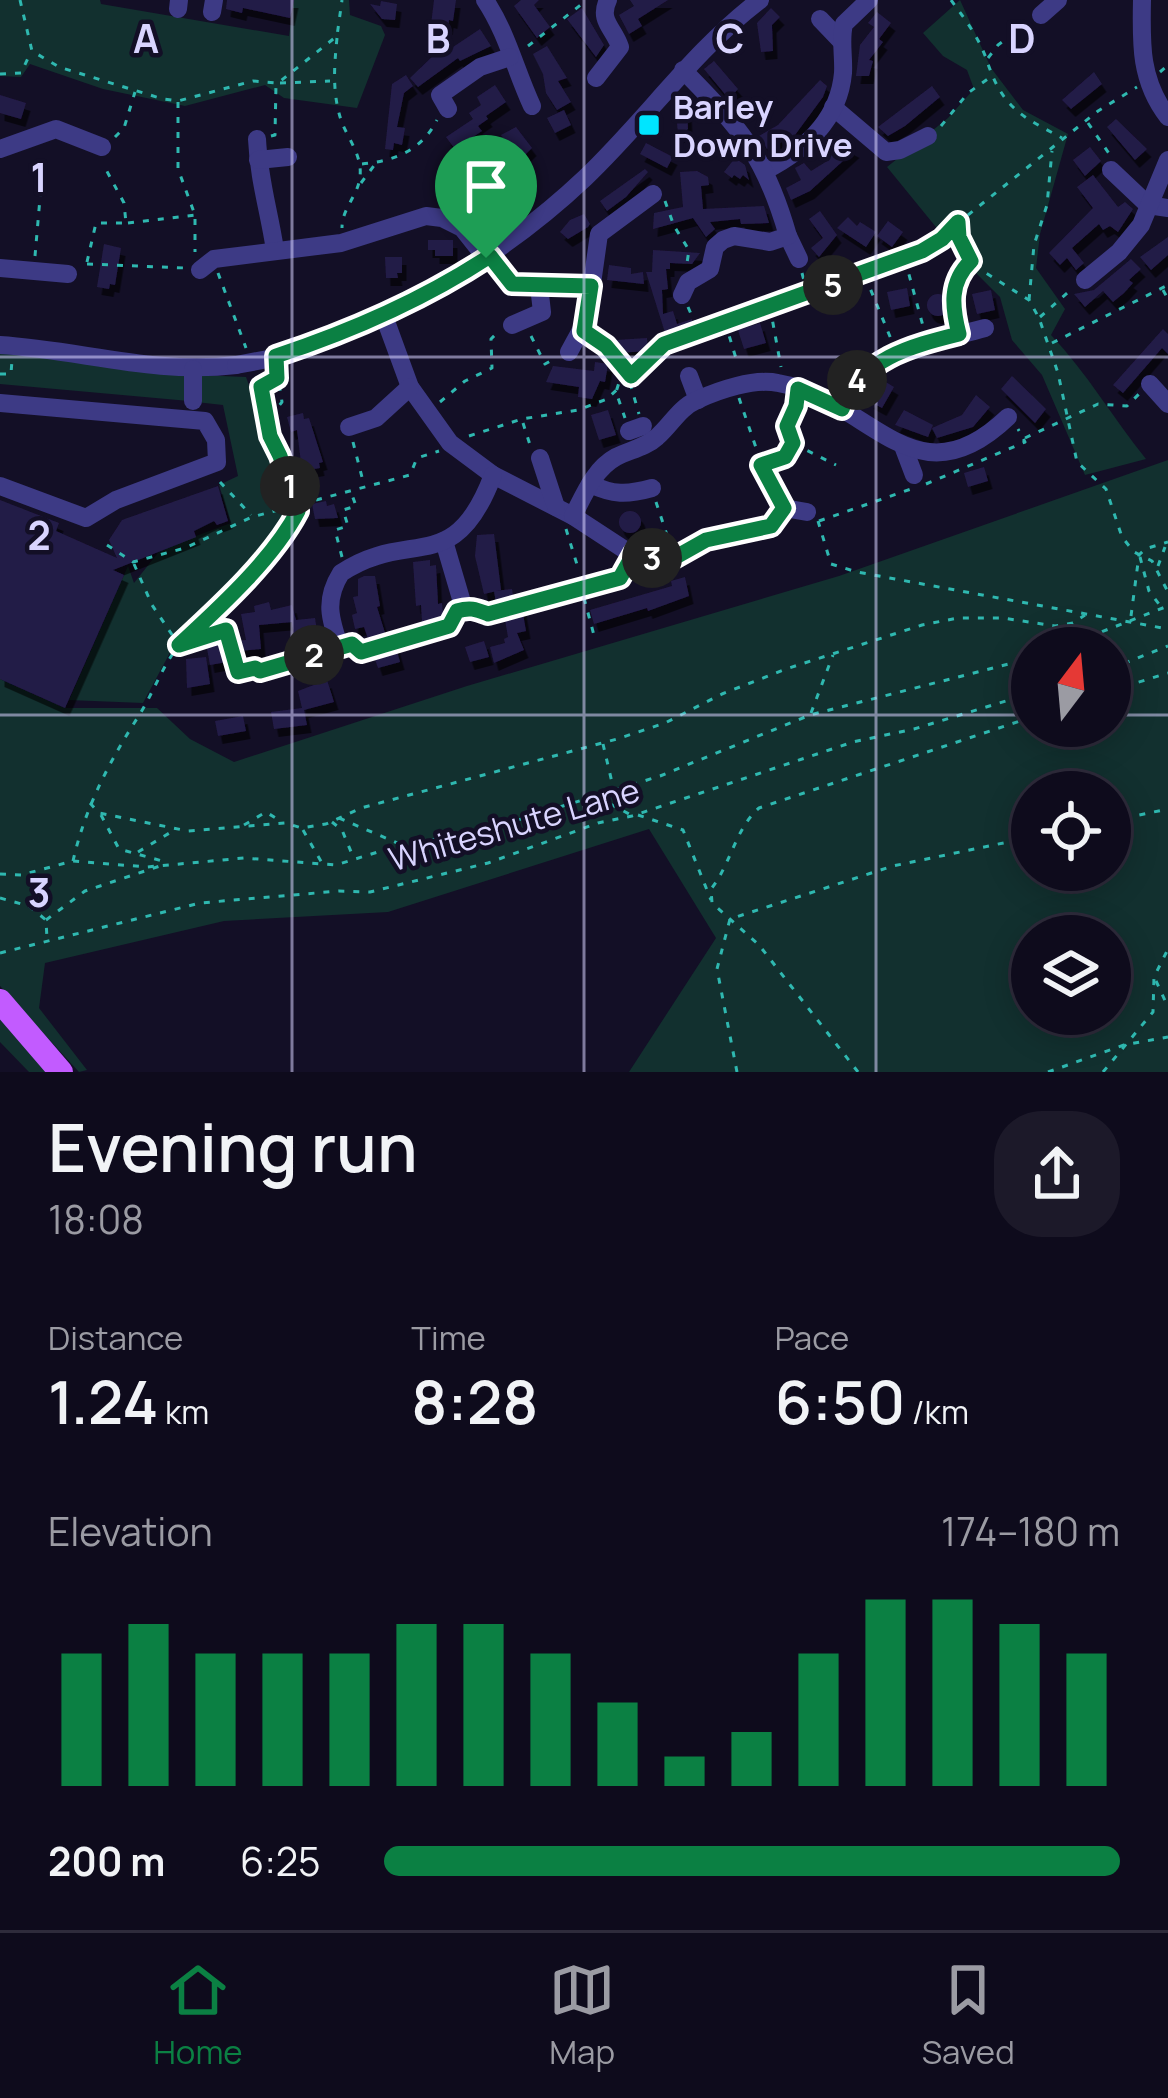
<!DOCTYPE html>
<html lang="en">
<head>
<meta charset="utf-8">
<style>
  body { margin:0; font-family:Manrope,sans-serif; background:#1c1929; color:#f1f3f6; height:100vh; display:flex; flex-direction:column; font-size:45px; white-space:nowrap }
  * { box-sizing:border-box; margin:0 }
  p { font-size:39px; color:#9b9ba3 }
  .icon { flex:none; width:66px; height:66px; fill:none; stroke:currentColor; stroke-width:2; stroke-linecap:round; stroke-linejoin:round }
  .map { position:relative; height:1072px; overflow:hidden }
  .side { display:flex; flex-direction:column; background:#0e0b1c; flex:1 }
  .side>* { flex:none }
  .needle { width:78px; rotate:16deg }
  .tools { position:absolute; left:1011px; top:627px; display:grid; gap:24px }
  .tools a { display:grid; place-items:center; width:120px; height:120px; border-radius:50%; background:#0e0b1c; box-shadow:0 6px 30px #0003,0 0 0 3px #2e2b3b; font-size:60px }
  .pin { position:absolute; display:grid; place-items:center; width:102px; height:102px; color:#fff; margin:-123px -51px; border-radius:50% 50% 50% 0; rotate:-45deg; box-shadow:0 0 12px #0007 }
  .pin .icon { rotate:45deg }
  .km { position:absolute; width:60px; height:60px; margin:-30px; border-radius:50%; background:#222; color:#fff; font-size:33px; line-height:60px; text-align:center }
  .round { display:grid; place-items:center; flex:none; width:126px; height:126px; border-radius:48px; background:#1c1929 }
  .headline { display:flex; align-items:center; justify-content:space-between; height:204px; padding:0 48px }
  h1 { font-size:66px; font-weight:600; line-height:90px }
  .metrics { display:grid; grid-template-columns:repeat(3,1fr); gap:18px; height:204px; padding:12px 48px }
  .metrics div { display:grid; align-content:center }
  .metrics b { font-size:60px; font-weight:600 }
  .metrics small { font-size:33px; font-weight:400 }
  .metrics p { font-size:33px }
  .chart { height:336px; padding:24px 48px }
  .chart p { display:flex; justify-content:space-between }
  .chart svg { width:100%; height:216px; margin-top:12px; stroke:#0b8043; stroke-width:6 }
  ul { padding:0 48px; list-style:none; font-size:39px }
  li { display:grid; grid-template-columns:192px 144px 1fr; align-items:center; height:90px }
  li i { height:30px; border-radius:15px; background:#0b8043 }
  .tabs { display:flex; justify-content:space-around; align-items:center; height:168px; border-top:3px solid #2e2b3b; background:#0e0b1c; font-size:33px; color:#9b9ba3 }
  .tabs a { display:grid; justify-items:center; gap:6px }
  .tabs .current { color:#0b8043 }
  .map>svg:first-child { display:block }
</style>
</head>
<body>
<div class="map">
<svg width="1168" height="1072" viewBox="0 0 1168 1072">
  <defs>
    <filter id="shadow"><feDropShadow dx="4.5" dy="8" stdDeviation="0" flood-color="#0009"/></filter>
  </defs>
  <rect width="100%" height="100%" fill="#130f26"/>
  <g fill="#12302f" fill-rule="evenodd">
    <path d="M0,0H100L101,4L289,36L294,0H349L350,15L381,26L385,35L357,108L284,98L265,85L185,106L103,89L30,64L21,77L0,76Z"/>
    <path d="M960,0L991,68L1023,110L1068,134L1040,234L1036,268L1065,309L1051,335C1087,373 1113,418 1146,459L1085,475L1042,375L1012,340L1000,297L962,259L887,167L948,118L974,89L967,70L943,56L923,33Z"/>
    <path d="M0,351L188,374L189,401L0,384Z"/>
    <path d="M197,375L246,377C262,424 285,470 294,519L273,554L173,647L143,703L69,700L128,566L134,583L161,549L231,523L219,485L238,476L223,405L196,402Z"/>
    <path d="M1168,460V1072H629L716,938L649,829L388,912L224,921L45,963L39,1008L87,1070L79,1072L0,986V679L65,708H157L190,739L234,762L467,686L839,576ZM1032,648H1110V726H1032ZM1032,792H1110V870H1032ZM1032,936H1110V1014H1032Z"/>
    <path d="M0,1013L50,1072H29L0,1042Z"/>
  </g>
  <g fill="#241b47" filter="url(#shadow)">
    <path d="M227,0H294L290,18L243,8L242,13L226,9Z"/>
    <path d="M434,0H456L453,21L449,20L448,27L431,25Z"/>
    <path d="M521,0H539L534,5L550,27L537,38L514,6Z"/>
    <path d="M630,0H668L638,19L642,26L629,34L619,15L634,6Z"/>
    <path d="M381,1L397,4L395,20L382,19L370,4L380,6Z"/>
    <path d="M582,8L604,45L596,57L567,19Z"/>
    <path d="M771,8L780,17L772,25L773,51L761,52L757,23Z"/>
    <path d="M877,12L891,23L879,39L883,42L869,60L873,61L869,76H856L860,45L874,27L868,23Z"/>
    <path d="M480,29L491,46L460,61L458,58L418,87L410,78L436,53L445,47L444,53Z"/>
    <path d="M547,46L567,78L558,81L571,102L557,110L546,93L543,74L533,54Z"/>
    <path d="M714,61L738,89L729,99L704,69Z"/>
    <path d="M1094,72L1102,84L1071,109L1062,100Z"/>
    <path d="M406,75L413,86L404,93L397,127L405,128L402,145L394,143L393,150L385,149L392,84Z"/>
    <path d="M820,80L827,86L823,97L795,135L767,149L759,136L778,125Z"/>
    <path d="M495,85L506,102L486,116L488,119L478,126L482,131L455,149L446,137L473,119L469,113L481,105L477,97Z"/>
    <path d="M932,86L940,97L905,126L888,136L878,127Z"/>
    <path d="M0,95L26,103L21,119L0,113Z"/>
    <path d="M687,108L688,129L678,136L676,109Z"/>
    <path d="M564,110L571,125L555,133L547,118Z"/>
    <path d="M1116,119L1147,149L1135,160L1107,127Z"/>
    <path d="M516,127L532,148L520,160L501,135Z"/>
    <path d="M646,143L673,157L667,168L640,154Z"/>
    <path d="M842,143L855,150L810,191L791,200L786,188L801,180L795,168L804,163L811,171L829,160L827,157Z"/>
    <path d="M1090,147L1101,161L1085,176L1073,160Z"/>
    <path d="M735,158L745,165L749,180L743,175L740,179L734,175L732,178L724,172Z"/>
    <path d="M645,169L648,172L626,197L607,211L600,201Z"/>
    <path d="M697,171L708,177L709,185L701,186L703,209L764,206L769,223L741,224L740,219L710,222L715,229L706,237L693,218L653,229L654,213L683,207L680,172Z"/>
    <path d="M1093,175L1118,207L1125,202L1133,209L1118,232L1110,226L1103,230L1099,224L1072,248L1084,263L1076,270L1067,258L1060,265L1049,253L1093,208L1077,187Z"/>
    <path d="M820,211L837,235L819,257L811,248L823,238L809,219Z"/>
    <path d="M584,214L590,224L588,227L568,239L560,232L570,220Z"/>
    <path d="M848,217L857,226L860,222L876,232L866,247L837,228Z"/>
    <path d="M888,221L903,232L892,247L877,236Z"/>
    <path d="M1168,237V255L1151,270L1140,257Z"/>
    <path d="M428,240H453V256H435V250H428Z"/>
    <path d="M104,244L121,248L115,285L110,284L109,289L97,287Z"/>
    <path d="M653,250L700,253L692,264L670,263V269H666L668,289L662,290L663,314L673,311L677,324L692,319L695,329L667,339L646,272H652Z"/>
    <path d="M385,257H402V273H397L398,278H386Z"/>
    <path d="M1131,259L1141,269L1129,280L1133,283L1124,293L1113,302L1103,291L1085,307L1074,294L1094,290Z"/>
    <path d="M609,265L631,268V274L643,272L644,284L607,280Z"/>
    <path d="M907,288L910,306L891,310L887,292Z"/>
    <path d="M991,290L995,310L977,314L972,294Z"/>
    <circle cx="938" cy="305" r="11"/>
    <path d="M760,323L766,343L744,349L738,330Z"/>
    <path d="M1163,329L1168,334V354L1162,348L1123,393L1113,385Z"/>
    <path d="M647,338L648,351L617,353L616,340Z"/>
    <path d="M595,362L608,364L605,382L600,381L592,399L578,397L579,387L546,382L553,366L594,371Z"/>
    <path d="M1012,376L1046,409L1035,423L1001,389Z"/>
    <path d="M884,381L894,387L882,408L869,401Z"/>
    <path d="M976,395L990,407L973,427L937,438L932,428L962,415Z"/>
    <path d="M608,410L616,435L599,440L591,415Z"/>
    <path d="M904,410L933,425L928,437L895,425Z"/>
    <path d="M303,413L304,419L309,418L323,462L319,463L320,468L302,471L297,430L291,432L287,417Z"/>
    <path d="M984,467L988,481L968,487L964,473Z"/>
    <path d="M218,486L228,521L217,525L214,521L194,531L196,537L113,570L124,575L65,708L0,679V500L59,523L56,531L117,558L109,540L122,520Z"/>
    <path d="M326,501L327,506L334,504L338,518L315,519L312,504Z"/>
    <circle cx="630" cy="522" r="11"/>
    <path d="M494,534L501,590L484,594L475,556L477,535Z"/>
    <path d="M430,560V566L436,565L438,604L442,603L443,613L440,620L422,621L421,605L416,606L413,562Z"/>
    <path d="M364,576H375L380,606L377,607L389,646L395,644L400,662L378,668L364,627L355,629L352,615L357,613L353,597L358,596V579Z"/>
    <path d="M685,577L689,596L648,611L647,608L594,624L590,610L672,586L671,581Z"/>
    <path d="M512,589L515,609L522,608L526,631L517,633L524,650L494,663L490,647L505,643L504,639L508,637L503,608L497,609L494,591Z"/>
    <path d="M269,602L271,610L292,605L296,620L315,618L318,638L295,641L292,622L259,625L261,649L225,652L227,662L210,665L206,643L246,640L241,614L255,612L254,606Z"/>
    <path d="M484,641L489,657L470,662L465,647Z"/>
    <path d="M206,657L210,684L187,688L186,659Z"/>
    <path d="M327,680L334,702L304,710L307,725L274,729L271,712L302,708L298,691Z"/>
    <path d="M243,716L246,731L218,736L215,721Z"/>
  </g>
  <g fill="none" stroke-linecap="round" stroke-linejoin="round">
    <g stroke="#2fb8b0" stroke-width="3" stroke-dasharray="6 9" stroke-linecap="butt">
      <path d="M20,0L32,51L59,67L163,99L178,101L253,81L278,83L337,36L342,0"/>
      <path d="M951,0C964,18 978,36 986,58C992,76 998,92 1013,107C1026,120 1046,129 1062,138"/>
      <path d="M337,38C334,68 332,94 342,123C348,137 358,151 360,167C363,193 342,205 342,228"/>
      <path d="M528,46L587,0"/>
      <path d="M988,58L998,45L1030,22"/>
      <path d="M1160,72L1168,65"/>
      <path d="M0,74L21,73L31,52"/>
      <path d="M280,83L330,81"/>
      <path d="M178,102V169L195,215V252"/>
      <path d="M1088,123L1110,155"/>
      <path d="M941,126L968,93L989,78"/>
      <path d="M271,136L275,135L276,84"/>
      <path d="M115,137L124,128L135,92"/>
      <path d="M362,164C395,161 422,150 437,120"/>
      <path d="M361,183L376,163"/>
      <path d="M665,201L674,226L689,250L687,263"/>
      <path d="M128,223L195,215"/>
      <path d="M959,224V237L969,258L981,270L1029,300L1039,318L1058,373L1077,462L1106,489L1122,537L1134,552L1152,561L1168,592"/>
      <path d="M35,256L44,152"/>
      <path d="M905,260L923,326"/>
      <path d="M87,262L96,223H126L124,203L103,164"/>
      <path d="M87,264L186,268"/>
      <path d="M218,273L246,348"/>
      <path d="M802,273L807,292"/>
      <path d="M865,276L891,339"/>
      <path d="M1163,290L1168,299"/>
      <path d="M1029,300L1034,245L1047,205L1052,151"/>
      <path d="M688,307L699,332"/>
      <path d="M770,307L781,367"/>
      <path d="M1040,317L1073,288"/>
      <path d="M725,322L738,365"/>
      <path d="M956,322L952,296L970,260"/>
      <path d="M531,336L545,364L556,358"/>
      <path d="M596,339L630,375"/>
      <path d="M1052,343L1168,285"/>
      <path d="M277,370L282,402L278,407L261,387L277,378"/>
      <path d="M623,370L616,392L625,418"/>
      <path d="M0,374H11L12,360"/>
      <path d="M630,383L639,414"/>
      <path d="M739,398L765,474"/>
      <path d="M440,402L465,381L492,368L491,339L500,330"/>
      <path d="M523,423L531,448"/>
      <path d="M469,436L522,419L578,410L607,399L665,344L923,251L1098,111L1137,87"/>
      <path d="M1025,438L1098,404L1127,406L1140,393"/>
      <path d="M353,442L364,485"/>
      <path d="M794,444L836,465"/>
      <path d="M761,465L785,457L793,443L787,426L796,403"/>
      <path d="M220,482L251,515"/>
      <path d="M926,484L1025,442L1018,429"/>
      <path d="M656,502L670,544"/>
      <path d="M818,521L831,564L857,572L1168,629"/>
      <path d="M819,521L911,489"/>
      <path d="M566,529L579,571"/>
      <path d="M107,545L133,562L185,548L252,517L410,475L417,458L439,451"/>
      <path d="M342,557L335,530L348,526L343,510L356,506L351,492"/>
      <path d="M1140,557L1149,591L1162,608"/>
      <path d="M134,564L152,605L179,645L226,630"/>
      <path d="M1158,566L1165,547"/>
      <path d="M584,598L595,639"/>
      <path d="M219,609L238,672L246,670"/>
      <path d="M479,610L488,614L567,590"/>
      <path d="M1131,616L1139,555L1145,549L1168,542"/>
      <path d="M354,645L361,652L449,625L453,618"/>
      <path d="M1060,648L1168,606"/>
      <path d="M1110,669L1168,646"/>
      <path d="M1110,691L1168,673"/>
      <path d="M811,713L833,655"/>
      <path d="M603,744L614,791"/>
      <path d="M597,797L631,815"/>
      <path d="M90,803L99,813L188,831L285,823L302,828L326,824L361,808L617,739L665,723L722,694L786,669L922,625L958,618H1003L1055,626L1073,623L1085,615"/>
      <path d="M101,815L119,849L166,862"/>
      <path d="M638,815L683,830L711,900"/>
      <path d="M339,818L402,845"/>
      <path d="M1110,821L1168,809"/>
      <path d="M332,822L342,830L354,859"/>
      <path d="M244,825L266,812L282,822"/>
      <path d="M303,830L322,863"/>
      <path d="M138,852L176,829"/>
      <path d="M73,861C85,808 109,762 138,717C153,694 162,666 180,644C217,599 270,564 298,511L280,456L270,437L258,379"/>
      <path d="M0,874L21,875L73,861L147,867L244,858L336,865L381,851L508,823L660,776L810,715L1032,658"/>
      <path d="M0,898L29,906L46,920L47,939"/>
      <path d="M46,920L85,891L160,866"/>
      <path d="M0,953L200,903L339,891L370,892L488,863L598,823L632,816L853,742L914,729L1032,693"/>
      <path d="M1156,981L1168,1007"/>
      <path d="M737,1072L717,969L730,919L893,866L1032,837"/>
      <path d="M858,1072L759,945L712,903L711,889C731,864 735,829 759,808L1032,717"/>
      <path d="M1048,1072L1124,1045L1168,1037"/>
      <path d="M1103,1072L1153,1012L1154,977L1168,949"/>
    </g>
    <g stroke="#3d3a85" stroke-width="18">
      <path d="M485,0C507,33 515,69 532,106"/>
      <path d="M1142,0C1141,44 1140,81 1168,117"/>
      <path d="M178,9L179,0"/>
      <path d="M212,12L214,0"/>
      <path d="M1041,15L1058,0"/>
      <path d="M820,19L842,42"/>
      <path d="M596,78L620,47C614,28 598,21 608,0"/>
      <path d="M833,107L886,152L900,150L928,136"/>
      <path d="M448,109L440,95L480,67L510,57"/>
      <path d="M257,139C259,181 269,210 275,250"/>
      <path d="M0,149L56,129L102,147"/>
      <path d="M258,160L288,157"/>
      <path d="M766,170C805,150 839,119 843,73C844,56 840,40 844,24L869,0"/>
      <path d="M1111,170L1148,205L1168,208"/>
      <path d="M788,236L799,259"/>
      <path d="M490,256L512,284L591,286"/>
      <path d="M0,268L68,274"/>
      <path d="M200,270L214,259L341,243L426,216L442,218L462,228L486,258"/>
      <path d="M1085,280L1119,252L1141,225L1168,160"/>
      <path d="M682,295L688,282L710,269L715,247L723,240L734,236L770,242L788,236C765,155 740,128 683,70"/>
      <path d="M384,316L410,387L450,443L493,475L573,516L625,550L654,559L674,558L706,540L771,526L784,508"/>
      <path d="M512,325L542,312L539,286"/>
      <path d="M0,345C80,350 156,375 236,365"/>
      <path d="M569,352L587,319L599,234L653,194"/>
      <path d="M268,359C387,322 494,264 585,178C646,120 693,51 760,0"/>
      <path d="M689,376L698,400"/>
      <path d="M1150,384L1168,404"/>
      <path d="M193,401V369"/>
      <path d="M0,403L205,421L216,440L217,462L116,500L86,518L0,486"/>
      <path d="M843,409C864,349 931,343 985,328"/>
      <path d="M349,427L376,418L410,387"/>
      <path d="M629,431L643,426"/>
      <path d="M903,446L914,475"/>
      <path d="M540,458L556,507"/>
      <path d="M590,484C613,495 627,495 652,488"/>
      <path d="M774,484L784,508L807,512"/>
      <path d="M573,516C584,495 594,469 616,457C629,450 645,448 657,437C671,425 679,408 697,400C719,390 754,378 778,383C871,399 914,507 1008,417"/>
      <path d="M444,541L464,609"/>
      <path d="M581,586L620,578L634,552"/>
      <path d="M260,671L340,648C330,619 324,600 341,573C410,527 454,579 493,475"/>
    </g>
    <path stroke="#c25bff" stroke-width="24" d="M0,1001L61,1072"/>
    <path stroke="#3d3a85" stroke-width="18" d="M236,365L268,359"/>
  </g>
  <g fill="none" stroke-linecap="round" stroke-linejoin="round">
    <defs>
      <path id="route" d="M958,222L959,237L971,261C949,282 952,307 959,334C911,346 860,359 842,409L798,389L796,406L787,426L793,443L785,457L761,465L784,508L771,526L706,540L674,558L654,559L634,553L620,578L488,614C475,609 470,607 457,611L449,626L361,652L352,644L260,671L255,668L238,672L226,630L179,645C219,608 273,559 298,511L280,456L270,436L261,387L277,378L276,356C352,331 423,300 490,256L512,284L591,286L584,331L606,346L631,376L664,344L922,251L942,239Z"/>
    </defs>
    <use href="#route" stroke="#fff" stroke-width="24"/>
    <use href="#route" stroke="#0b8043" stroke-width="15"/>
  </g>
  <path fill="none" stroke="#d9d4ff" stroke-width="3" stroke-opacity="0.55" d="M292,0V1072M584,0V1072M876,0V1072M0,357H1168M0,715H1032M1110,715H1168"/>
  <rect fill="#00e5ff" stroke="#130f26" stroke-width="4.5" x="637" y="113" width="24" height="24" rx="6"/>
  <g text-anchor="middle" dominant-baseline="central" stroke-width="9" stroke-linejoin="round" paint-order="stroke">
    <g font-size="33" font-weight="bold" fill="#d9d4ff" stroke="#130f26" text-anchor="start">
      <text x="673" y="106">Barley<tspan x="673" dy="38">Down Drive</tspan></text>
    </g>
    <g font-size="33" fill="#d9d4ff" stroke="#130f26">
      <text transform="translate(514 824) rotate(-16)">Whiteshute Lane</text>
    </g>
  </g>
  <g font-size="39" text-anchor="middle" font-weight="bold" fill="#d9d4ff" stroke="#130f26" stroke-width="9" stroke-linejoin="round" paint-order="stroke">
    <text x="146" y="53">A</text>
    <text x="438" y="53">B</text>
    <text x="730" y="53">C</text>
    <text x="1022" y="53">D</text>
    <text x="39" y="192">1</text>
    <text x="39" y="550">2</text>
    <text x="39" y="907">3</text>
  </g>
</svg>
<div class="tools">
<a><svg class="needle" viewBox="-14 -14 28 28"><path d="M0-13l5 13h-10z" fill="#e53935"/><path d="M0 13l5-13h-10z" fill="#9b9ba3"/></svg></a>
<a><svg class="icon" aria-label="locate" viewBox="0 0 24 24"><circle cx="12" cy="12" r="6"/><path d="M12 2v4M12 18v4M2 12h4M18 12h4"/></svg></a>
<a><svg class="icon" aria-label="layers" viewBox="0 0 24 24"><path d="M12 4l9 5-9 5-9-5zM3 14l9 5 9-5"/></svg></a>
</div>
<div class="pin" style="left:486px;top:258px;background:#1e9e55"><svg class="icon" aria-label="arrive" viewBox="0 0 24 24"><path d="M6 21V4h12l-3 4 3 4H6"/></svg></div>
<b class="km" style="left:290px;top:486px">1</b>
<b class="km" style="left:314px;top:655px">2</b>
<b class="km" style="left:652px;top:558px">3</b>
<b class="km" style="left:857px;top:380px">4</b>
<b class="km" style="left:833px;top:285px">5</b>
</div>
<section class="side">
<div class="headline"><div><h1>Evening run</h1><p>18:08</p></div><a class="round"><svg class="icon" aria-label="share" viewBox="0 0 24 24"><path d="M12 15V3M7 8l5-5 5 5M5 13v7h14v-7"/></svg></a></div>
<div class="metrics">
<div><p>Distance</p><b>1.24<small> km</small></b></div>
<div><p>Time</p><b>8:28</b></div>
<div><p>Pace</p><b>6:50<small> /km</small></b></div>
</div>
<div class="chart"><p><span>Elevation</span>174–180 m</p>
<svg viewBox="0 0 160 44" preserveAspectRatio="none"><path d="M5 44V17M15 44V11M25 44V17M35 44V17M45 44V17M55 44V11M65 44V11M75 44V17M85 44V27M95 44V38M105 44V33M115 44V17M125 44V6M135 44V6M145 44V11M155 44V17"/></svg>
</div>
<ul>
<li><b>200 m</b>6:25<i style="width:100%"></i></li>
</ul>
</section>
<nav class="tabs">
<a class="current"><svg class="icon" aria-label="home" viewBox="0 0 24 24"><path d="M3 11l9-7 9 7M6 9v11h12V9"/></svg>Home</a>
<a><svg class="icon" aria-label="map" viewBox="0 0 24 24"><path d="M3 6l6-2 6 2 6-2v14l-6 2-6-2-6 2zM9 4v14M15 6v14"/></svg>Map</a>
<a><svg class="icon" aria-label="saved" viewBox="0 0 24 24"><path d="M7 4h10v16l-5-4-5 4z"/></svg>Saved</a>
</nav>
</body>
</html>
